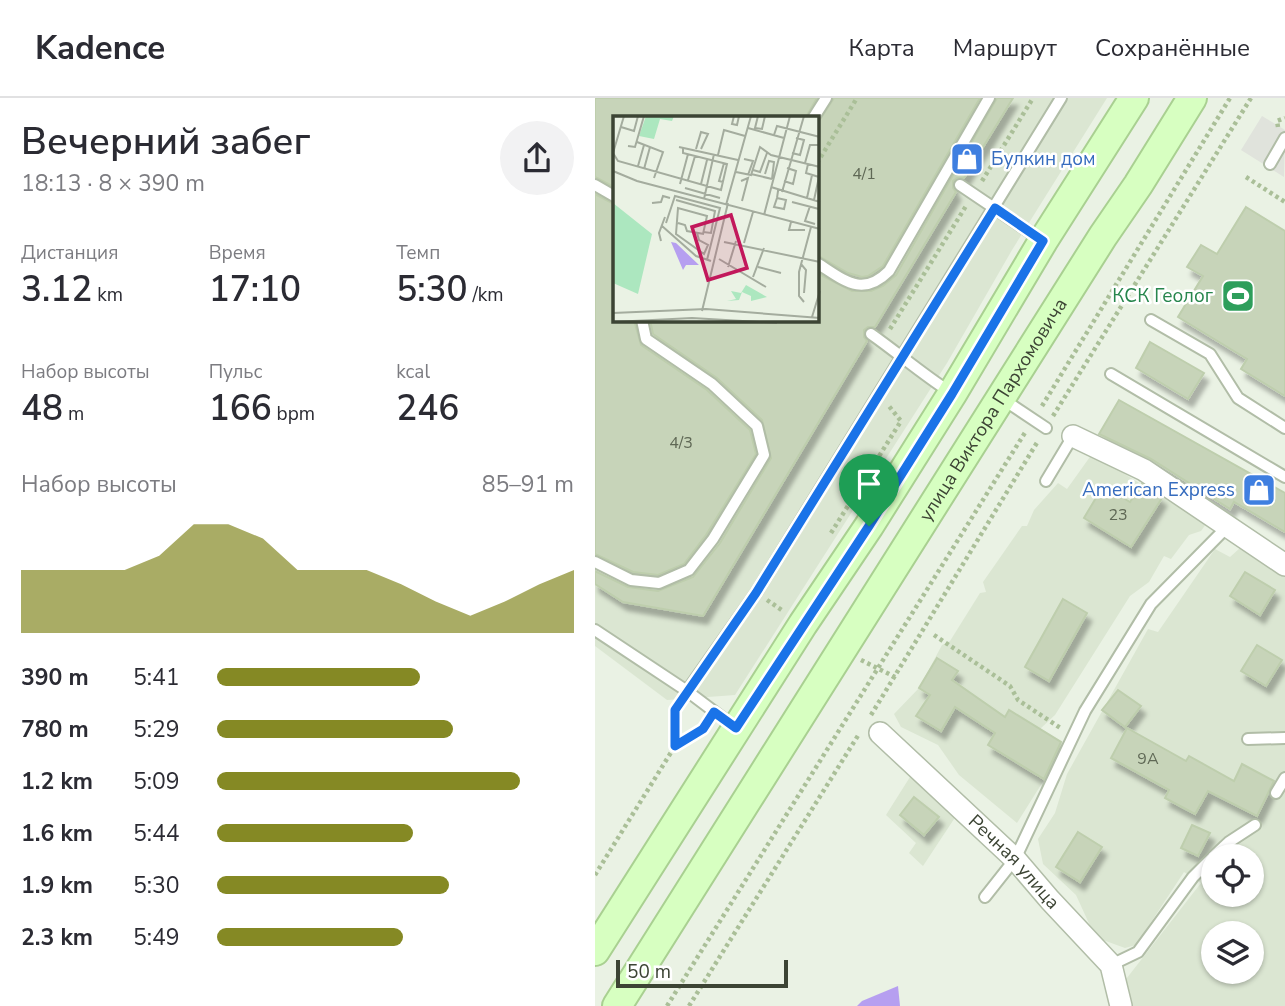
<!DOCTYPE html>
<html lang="ru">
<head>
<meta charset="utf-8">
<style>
  body { margin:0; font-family:"Nunito Sans",sans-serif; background:#f2f2f3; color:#2b2b33; height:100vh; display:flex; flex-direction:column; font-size:26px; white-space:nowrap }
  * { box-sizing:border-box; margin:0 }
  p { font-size:23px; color:#7c7c81 }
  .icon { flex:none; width:38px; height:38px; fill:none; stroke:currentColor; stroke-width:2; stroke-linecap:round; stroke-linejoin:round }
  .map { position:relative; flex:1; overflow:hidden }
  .details { display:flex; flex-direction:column; background:#fff; width:595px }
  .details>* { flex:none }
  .buttons { position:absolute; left:606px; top:746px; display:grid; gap:14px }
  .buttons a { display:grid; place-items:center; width:63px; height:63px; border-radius:50%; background:#fff; box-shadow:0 2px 5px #0004; font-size:35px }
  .scale { position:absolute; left:21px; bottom:18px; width:172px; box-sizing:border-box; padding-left:7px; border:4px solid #3c4434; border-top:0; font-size:19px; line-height:24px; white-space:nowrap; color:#3c4434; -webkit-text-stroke:5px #fff; paint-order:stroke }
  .pin { position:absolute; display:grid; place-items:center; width:60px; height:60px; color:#fff; margin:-72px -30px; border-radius:50% 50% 50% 0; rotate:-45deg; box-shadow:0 0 7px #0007 }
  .pin .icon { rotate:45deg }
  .round { display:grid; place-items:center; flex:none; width:74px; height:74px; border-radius:37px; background:#f2f2f3 }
  .head { display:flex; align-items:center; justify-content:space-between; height:119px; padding:0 21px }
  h1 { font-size:38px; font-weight:600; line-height:52px }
  .stats { display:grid; grid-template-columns:repeat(3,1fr); gap:10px; height:119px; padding:7px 21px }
  .stats div { display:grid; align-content:center }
  .stats b { font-size:35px; font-weight:600 }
  .stats small { font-size:19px; font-weight:400 }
  .stats p { font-size:19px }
  .chart { height:196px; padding:14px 21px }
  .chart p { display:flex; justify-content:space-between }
  .chart svg { width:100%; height:126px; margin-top:7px; fill:#858924; opacity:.7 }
  ul { padding:0 21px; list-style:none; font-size:23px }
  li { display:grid; grid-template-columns:112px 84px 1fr; align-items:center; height:52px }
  li i { height:18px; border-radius:9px; background:#858924 }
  header { display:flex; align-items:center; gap:42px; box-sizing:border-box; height:98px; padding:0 35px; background:#fff; border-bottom:2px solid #e1e1e2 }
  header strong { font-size:33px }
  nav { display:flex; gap:38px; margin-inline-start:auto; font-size:24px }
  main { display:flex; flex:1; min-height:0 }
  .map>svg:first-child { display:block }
</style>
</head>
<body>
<header>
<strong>Kadence</strong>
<nav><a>Карта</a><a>Маршрут</a><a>Сохранённые</a></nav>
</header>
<main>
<section class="details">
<div class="head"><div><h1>Вечерний забег</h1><p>18:13 · 8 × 390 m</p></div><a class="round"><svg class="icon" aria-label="share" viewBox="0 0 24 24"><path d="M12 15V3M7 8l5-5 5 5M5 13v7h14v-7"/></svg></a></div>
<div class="stats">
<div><p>Дистанция</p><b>3.12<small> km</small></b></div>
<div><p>Время</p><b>17:10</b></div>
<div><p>Темп</p><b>5:30<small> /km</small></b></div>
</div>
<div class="stats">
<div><p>Набор высоты</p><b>48<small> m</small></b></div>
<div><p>Пульс</p><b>166<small> bpm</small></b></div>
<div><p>kcal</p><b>246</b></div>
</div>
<div class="chart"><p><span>Набор высоты</span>85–91 m</p>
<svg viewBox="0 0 160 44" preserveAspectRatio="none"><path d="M0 44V22L10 22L20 22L30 22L40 17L50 6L60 6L70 11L80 22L90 22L100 22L110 27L120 33L130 38L140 33L150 27L160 22V44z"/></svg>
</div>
<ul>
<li><b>390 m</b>5:41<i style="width:57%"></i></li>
<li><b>780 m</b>5:29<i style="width:66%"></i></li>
<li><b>1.2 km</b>5:09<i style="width:85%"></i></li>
<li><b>1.6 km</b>5:44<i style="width:55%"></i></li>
<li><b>1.9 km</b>5:30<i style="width:65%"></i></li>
<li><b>2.3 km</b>5:49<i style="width:52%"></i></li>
</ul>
</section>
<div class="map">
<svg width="690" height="908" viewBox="0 0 690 908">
  <defs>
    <filter id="shadow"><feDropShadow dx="4.5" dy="8" stdDeviation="2" flood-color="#0004"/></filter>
  </defs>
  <rect width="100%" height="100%" fill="#eaf2e4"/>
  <g fill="#dbe6d2" fill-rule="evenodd">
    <path d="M0,0H512L417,152L352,265L140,597L72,602L0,548ZM19,19H222V222H19Z"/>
    <path d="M497,356L611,426L606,433L594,437L576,461L569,458L554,484L535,498L460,617L445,631L471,647L422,725L364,677L343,647L306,629L299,616L324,590L347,547L355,543L385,495L391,494L388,484L427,428H432L439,412L463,385L472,391Z"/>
    <path d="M645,450L690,477V908H537L528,885L606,785L589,774L541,847L530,850L508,842L497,832L481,797L448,766L443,741L460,715L472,676L553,531L563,534L620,451L635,459ZM618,758H656V796H618ZM618,835H656V873H618Z"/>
    <path d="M315,679L361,718L328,768L314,755L321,745L291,717Z"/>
  </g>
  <path fill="#e0e3dc" d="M667,18L690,32L689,79L646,52Z"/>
  <path fill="#b69ff0" d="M303,888L305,908H262L267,903Z"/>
  <g fill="#c7d4b9" stroke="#becead" stroke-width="2" filter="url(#shadow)">
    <path d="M0,0H222L211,19H19V89L0,79Z"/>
    <path d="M239,0H385L288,168L273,178L267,179L253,175L222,157V26Z"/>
    <path d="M402,0H418L369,80H362L358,83V90L361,94L280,229H273L269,232V239L272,243L108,518L28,504L0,486V473L33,489L63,493L98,479L125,445L176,360L167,322L122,280L58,236L55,222H222V175L257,193H276L288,188L301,177Z"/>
    <path d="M0,96L19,106V222H39L46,247L112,292L155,332L161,356L111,437L89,466L63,477L38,474L0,456Z"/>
    <path d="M651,109L690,133V298L646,271L652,261L583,219L608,178L592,169L606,147L622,156Z"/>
    <path d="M555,244L609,275L593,301L541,270Z"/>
    <path d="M524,302L690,395V434L639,404L635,411L556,361L504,336Z"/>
    <path d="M547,386L567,400L536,449L489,420L508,388L535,404Z"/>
    <path d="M650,474L680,492L665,517L635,498Z"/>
    <path d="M468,501L492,515L454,583L430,569Z"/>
    <path d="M662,547L687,562L671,588L646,573Z"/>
    <path d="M342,560L363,573L357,582L410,619L414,612L466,644L449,681L393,647L400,635L360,609L346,633L321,618L335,597L324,590Z"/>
    <path d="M523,592L546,608L530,629L507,612Z"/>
    <path d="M532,630L591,663L594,658L639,683L647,666L679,683L662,718L613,693L600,716L570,700L574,692L516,660Z"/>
    <path d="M319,699L344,719L329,737L305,717Z"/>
    <path d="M597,727L615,735L603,758L586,750Z"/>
    <path d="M483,734L507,749L485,784L461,769Z"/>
  </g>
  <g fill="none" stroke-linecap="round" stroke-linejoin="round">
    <defs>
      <g id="service">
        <path d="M219,19L231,0"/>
        <path d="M675,66L690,40"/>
        <path d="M0,87L19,98"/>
        <path d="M365,87L448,143"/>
        <path d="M222,165C249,182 267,200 294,173L394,0"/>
        <path d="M556,222L615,256L643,300L690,330"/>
        <path d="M276,236C303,255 327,276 355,294"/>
        <path d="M516,276L690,379"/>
        <path d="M406,300L451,330"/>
        <path d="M451,383L478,338"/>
        <path d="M0,464L36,482L64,485L94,472L118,441L169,357L162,328L117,286L51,241L47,222"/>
        <path d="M0,532L92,593L141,630"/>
        <path d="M92,593L161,495L466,0"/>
        <path d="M653,641L690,640"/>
        <path d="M681,695L690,680"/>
        <path d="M619,758L634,744L660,727"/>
        <path d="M390,799L420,761L490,613L556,506L633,428"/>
        <path d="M516,867L543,854L598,779L618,759"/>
      </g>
      <g id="minor">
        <path d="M478,338L549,372L690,467"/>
        <path id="s1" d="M285,635L420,761L455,802L516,867L526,908"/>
      </g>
      <g id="secondary">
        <path d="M0,853L208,526L274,428L357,296L448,143L539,0"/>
        <path id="s2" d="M22,908L508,138L543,87L597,0"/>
      </g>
    </defs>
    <use href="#service" stroke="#b1bda7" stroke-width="14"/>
    <use href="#minor" stroke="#b1bda7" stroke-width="24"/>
    <use href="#secondary" stroke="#a9d091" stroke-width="32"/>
    <g stroke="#aabf98" stroke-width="4.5" stroke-dasharray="3.5 3.5" stroke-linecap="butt">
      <path d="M683,29L682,23L690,20"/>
      <path d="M222,65L262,0"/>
      <path d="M651,79L690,104"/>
      <path d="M387,83L438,0"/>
      <path d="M295,231L371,108"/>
      <path d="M447,308L635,0"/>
      <path d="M458,318L656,0"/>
      <path d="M236,435L306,323L293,307"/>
      <path d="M172,502L188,513"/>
      <path d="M339,537L415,588L423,602L467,631"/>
      <path d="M266,562L300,579"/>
      <path d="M276,617L443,343"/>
      <path d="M80,647V612L85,604"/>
      <path d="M0,777L80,648L108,631L111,627"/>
      <path d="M72,908L431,333"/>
      <path d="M94,908L264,636"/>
    </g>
    <use href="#service" stroke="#fff" stroke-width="10"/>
    <use href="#minor" stroke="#fff" stroke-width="21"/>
    <use href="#secondary" stroke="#d7ffc1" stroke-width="28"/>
  </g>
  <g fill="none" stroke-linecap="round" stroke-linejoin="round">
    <defs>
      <path id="route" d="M400,110L448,143L357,296L274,428L141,630L119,614L108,631L80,648V612L161,495Z"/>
    </defs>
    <use href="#route" stroke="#fff" stroke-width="14"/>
    <use href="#route" stroke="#1a73e8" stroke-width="9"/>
  </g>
  <defs>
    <symbol id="shop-square" viewBox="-11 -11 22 22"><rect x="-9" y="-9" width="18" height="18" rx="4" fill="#3f7fe0" stroke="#fff"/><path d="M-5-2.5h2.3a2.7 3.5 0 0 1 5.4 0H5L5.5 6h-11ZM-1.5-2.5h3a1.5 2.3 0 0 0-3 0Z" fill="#fff"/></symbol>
    <symbol id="stadium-square" viewBox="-11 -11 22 22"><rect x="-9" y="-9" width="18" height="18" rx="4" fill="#2e9e5b" stroke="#fff"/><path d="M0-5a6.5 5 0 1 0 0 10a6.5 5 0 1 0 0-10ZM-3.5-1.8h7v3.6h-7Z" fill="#fff"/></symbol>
  </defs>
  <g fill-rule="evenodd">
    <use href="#shop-square" x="353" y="42" width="38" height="38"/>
    <use href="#stadium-square" x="624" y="179" width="38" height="38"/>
    <use href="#shop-square" x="645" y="373" width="38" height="38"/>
  </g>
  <g text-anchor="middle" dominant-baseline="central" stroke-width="5" stroke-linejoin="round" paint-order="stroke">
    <g font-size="16" fill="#5f6855">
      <text x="269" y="76">4/1</text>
      <text x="86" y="345">4/3</text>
      <text x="523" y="417">23</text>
      <text x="553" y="661">9А</text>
    </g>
    <g font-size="19" fill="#366cbe" stroke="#fff" text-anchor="start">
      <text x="396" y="61">Булкин дом</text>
      <text x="640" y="392" text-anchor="end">American Express</text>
    </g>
    <g font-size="19" fill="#27864d" stroke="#fff" text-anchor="end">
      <text x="618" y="198">КСК Геолог</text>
    </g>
    <g font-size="19" fill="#3c4434" stroke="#fff">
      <text stroke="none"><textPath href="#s2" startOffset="705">улица Виктора Пархомовича</textPath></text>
      <text stroke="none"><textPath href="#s1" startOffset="186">Речная улица</textPath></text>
    </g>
  </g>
  <g transform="translate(18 18)">
    <rect width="206" height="206" fill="#eaf2e4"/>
    <path d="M33,0H61L59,5L47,3L41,23L26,20ZM0,87L39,118L25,178L0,167ZM133,169L154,181L138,185V180L129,176L126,184L114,185L123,183L118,175L128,177Z" fill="#ace7bf"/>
    <path d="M58,126L63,127L86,149H73L70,154Z" fill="#b69ff0"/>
    <path fill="none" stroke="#a4ac9e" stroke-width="2" d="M11,0L0,37L5,45L108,74L114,48L70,37V32M121,0L119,8L124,9L126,0M145,0L142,12L149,13L152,0M8,11L21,15L25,0M135,12L171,22M161,19L164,10L207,21M24,26L50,36L41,62M15,30L22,31L31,0M66,31L125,44M83,33L88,16L95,18L88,33M179,37L187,39L191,24L183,22M105,39L111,14L132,20M131,43L140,45L135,59M192,47L197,29H207M195,48L193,57L206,61L201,84M25,50L31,29M31,53L37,31M140,54L147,56L154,37M0,55L24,65L207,113M123,56L138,59L147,31L158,39L207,51M138,58L159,63M152,58L156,45L161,46L159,63M75,64L82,40M128,65L135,62L129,85M171,65L180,68L183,55L174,52M110,66L106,65L111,47M67,68L75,38M88,68L94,44M158,71L207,86M72,72L107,82M169,76L191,0M164,82L173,84L171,93L161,91L164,82L165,75H166M194,82L199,59M91,83L101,38M63,84L102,95L98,117L90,116M179,86L206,93M39,87L48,86L50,80L57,82M113,89L138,0M197,90L192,105L202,108M151,99L177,0M178,106L176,114H192M53,107L62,80L107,92L94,144M65,107L72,109L74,115L91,118M49,110L83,140L98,145M84,117L86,124L95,129L91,138L63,118L65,92L94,100L90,118M48,125L46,117L52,101M111,126L207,146M131,127L140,96M106,143L153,171M188,148L193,154L191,177M115,151L123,125M145,151L168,157M140,161L151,132M191,186L186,180V156L198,111M89,195L115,87M0,197L93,193L207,202M199,201L207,175M0,206L79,202L164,207"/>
    <path fill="#c2185b" fill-opacity="0.15" stroke="#c2185b" stroke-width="3.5" d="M118,99L134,152L95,164L79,111Z"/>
    <rect width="206" height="206" fill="none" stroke="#3c4434" stroke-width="3.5"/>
  </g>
</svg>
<div class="buttons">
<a><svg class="icon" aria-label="locate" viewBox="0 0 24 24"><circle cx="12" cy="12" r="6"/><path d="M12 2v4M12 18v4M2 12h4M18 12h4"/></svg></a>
<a><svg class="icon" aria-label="layers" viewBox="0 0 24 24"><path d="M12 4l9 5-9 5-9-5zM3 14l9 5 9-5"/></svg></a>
</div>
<div class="scale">50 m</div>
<div class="pin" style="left:274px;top:428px;background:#1e9e55"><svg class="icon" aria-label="arrive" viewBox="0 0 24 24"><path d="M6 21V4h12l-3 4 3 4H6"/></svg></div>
</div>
</main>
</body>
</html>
